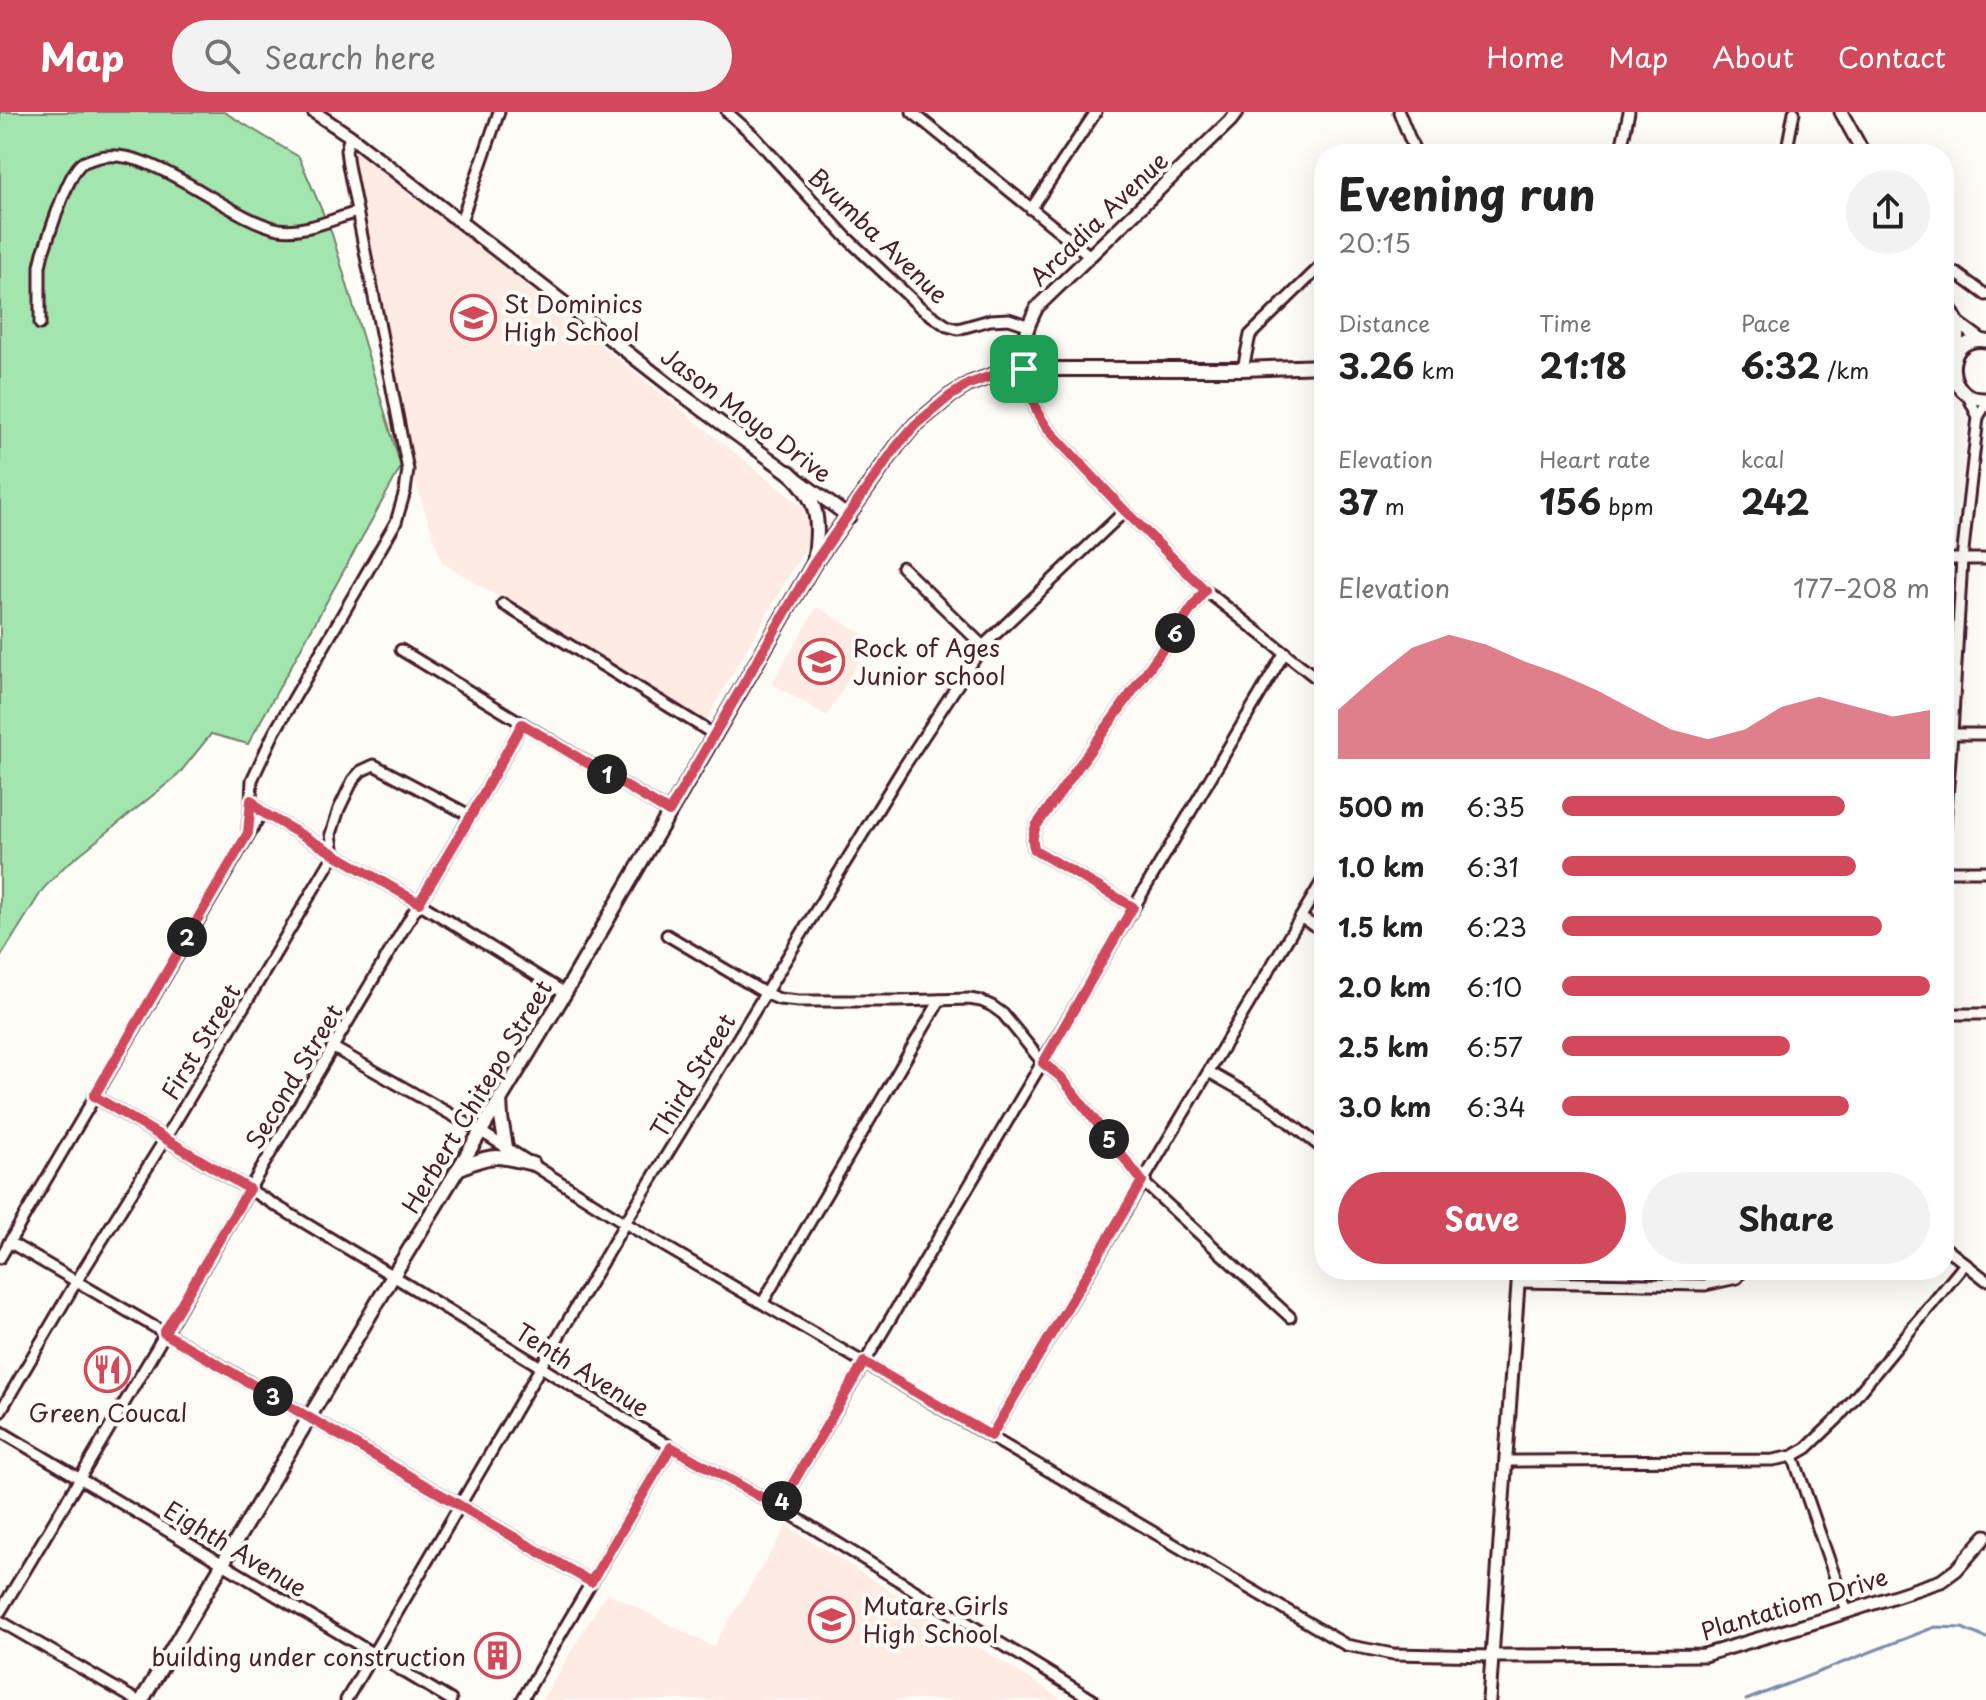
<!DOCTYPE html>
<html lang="en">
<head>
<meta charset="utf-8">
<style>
  body { margin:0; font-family:"Playpen Sans",sans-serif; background:#f2f2f2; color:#222; height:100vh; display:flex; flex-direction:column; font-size:30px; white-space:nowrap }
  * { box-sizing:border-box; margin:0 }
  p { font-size:26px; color:#767676 }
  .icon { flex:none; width:44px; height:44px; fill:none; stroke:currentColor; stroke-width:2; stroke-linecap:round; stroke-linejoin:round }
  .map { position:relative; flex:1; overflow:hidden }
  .details { position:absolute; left:1314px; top:32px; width:640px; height:1136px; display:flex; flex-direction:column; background:#fff; border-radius:32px; box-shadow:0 8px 32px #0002 }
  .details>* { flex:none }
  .pin { position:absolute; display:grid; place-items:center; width:68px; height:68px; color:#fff; margin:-34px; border-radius:16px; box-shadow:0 4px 12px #0006 }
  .km { position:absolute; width:40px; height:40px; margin:-20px; border-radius:50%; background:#222; color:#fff; font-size:22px; line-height:40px; text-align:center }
  .round { display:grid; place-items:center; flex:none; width:84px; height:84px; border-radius:42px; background:#f2f2f2 }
  .summary { display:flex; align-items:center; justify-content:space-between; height:136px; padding:0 24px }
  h1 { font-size:44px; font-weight:700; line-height:60px }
  .metrics { display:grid; grid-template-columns:repeat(3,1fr); gap:12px; height:136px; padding:8px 24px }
  .metrics div { display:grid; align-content:center }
  .metrics b { font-size:34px; font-weight:700 }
  .metrics small { font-size:22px; font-weight:400 }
  .metrics p { font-size:22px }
  .chart { height:224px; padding:16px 24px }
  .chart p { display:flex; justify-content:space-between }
  .chart svg { width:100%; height:144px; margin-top:8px; fill:#d1495b; opacity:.7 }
  .action { display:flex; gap:16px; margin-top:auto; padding:16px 24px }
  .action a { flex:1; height:92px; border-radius:48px; background:#d1495b; color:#fff; font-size:32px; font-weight:700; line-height:92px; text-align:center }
  .action a+a { background:#f2f2f2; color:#222 }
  ul { padding:0 24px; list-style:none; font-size:26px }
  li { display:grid; grid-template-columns:128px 96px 1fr; align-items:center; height:60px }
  li i { height:20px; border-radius:10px; background:#d1495b }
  header { display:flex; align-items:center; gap:48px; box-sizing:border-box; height:112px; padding:0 40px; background:#d1495b; color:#fff }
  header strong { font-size:38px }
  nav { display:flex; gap:44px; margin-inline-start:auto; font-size:28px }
  .search { width:560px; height:72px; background:#f2f2f2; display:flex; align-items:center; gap:20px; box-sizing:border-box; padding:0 28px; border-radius:44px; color:#767676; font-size:30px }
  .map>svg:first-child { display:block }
</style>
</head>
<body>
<header>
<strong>Map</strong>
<div class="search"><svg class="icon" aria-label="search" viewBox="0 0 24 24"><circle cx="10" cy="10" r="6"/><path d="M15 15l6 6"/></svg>Search here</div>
<nav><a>Home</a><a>Map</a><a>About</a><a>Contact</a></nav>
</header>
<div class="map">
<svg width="1986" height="1588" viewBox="0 0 1986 1588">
  <rect width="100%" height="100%" fill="#fdfcf7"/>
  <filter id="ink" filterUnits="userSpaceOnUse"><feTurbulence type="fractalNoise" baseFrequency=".0125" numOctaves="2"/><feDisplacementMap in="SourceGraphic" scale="16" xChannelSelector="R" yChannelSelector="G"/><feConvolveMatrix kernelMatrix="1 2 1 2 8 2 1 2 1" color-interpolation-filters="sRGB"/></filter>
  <g filter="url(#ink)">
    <g fill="#fdebe4">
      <path d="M357,38L805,397L809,429L704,611L442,450L413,363L350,46Z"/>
      <path d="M817,495L871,527L827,604L772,571Z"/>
      <path d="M787,1414L1060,1586V1587L1059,1588H542L607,1480L713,1535Z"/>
    </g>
    <path fill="#a2e5af" stroke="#76826d" stroke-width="2" d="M0,0H224L299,45L332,122L401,355L248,632L211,622L178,663L64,755L43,777L0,846Z"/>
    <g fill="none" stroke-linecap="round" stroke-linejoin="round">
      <path stroke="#7e8caa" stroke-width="3" d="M1746,1588L1935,1515L1962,1516L1986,1526"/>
      <defs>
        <g id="minor">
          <path d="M727,0L753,23L846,125L921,196L947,214L958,217L990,208L1009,207L1027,213"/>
          <path d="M912,0L1090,144"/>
          <path d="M1399,0L1416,42"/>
          <path d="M350,24L346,38L348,53L408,358L405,379L396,410L274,621L252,668L251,688L262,700L419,791L565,881"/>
          <path d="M1620,42L1629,0"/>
          <path d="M1786,42L1794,0"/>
          <path d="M1031,97L1096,0"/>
          <path d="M461,109L499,0"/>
          <path d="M1944,163L1956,161L1986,183"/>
          <path d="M40,212V154L43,141C50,122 67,62 82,51C82,51 92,47 93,47C147,27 226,107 279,117C305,121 333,107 357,100"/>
          <path d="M1024,257L1037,300L1047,316L1125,399L1205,478L1324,572"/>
          <path d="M1243,257L1250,223L1324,151"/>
          <path d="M1967,282L1978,305"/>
          <path d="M1944,447H1986"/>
          <path d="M902,455L983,534"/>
          <path d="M503,492L715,623"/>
          <path d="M401,538L669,700"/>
          <path d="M1944,622H1986"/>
          <path d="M248,718L251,688"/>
          <path d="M1944,724L1952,622L1962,447L1978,305L1986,292"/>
          <path d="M1944,759H1986"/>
          <path d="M1133,795L1035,738C1031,729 1033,723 1036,714L1205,478"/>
          <path d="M1301,806L1324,819"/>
          <path d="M667,823L765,881L779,887L799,889H897L969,887L981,889L992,894L1003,902L1043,951L1061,965L1142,1069L1290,1205"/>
          <path d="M1944,902H1986"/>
          <path d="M332,935L480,1019L625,1111L1346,1533L1393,1542L1492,1544"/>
          <path d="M1209,960L1267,993L1322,1036"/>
          <path d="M94,984L393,1164L671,1335L779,1395L1093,1588"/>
          <path d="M9,1130L591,1470"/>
          <path d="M1944,1135L1986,1168"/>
          <path d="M0,1146L262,700"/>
          <path d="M1518,1170L1705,1173L1737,1166L1743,1158"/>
          <path d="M763,1190L940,888"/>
          <path d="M0,1300L76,1170L165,1027L334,743L331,722L339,697L353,668L361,659L374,653L471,704"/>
          <path d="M0,1319L451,1588"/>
          <path d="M991,1324L1324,766"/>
          <path d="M1793,1344L1847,1500"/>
          <path d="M1506,1349L1773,1348L1793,1344L1807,1336L1838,1306L1965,1152"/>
          <path d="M779,1395L1285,540"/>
          <path d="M0,1500C111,1317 217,1131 326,947C391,835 461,726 522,612"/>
          <path d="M0,1509L136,1588"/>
          <path d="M346,1588L625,1111L903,656L983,534L1125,399"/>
          <path d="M522,1588L671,1335"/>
        </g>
        <g id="tertiary">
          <path d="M314,0L350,24L677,279L849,405"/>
          <path d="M1841,0L1864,42"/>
          <path d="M1944,186L1958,211L1981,228"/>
          <path d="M1986,229C1940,223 1945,290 1986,287"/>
          <path d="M1957,241L1958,211"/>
          <path d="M1024,257C1024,229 1024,220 1037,195L1230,9L1237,0"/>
          <path d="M1492,1544L1704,1543L1822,1508L1941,1469L1956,1458L1986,1424"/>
          <path d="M1489,1588L1519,1158"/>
        </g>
        <g id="secondary">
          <path d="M1944,250L1954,246"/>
          <path d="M1944,266L1956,271"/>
          <path d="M789,360C820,388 820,412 814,450"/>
          <path d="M500,986L501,1006L506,1035"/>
          <path d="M458,1057C491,1041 498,1043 533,1052"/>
          <path d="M142,1588L393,1164L565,881L813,453L897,334L915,313L950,284L969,272L1005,259L1024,257H1243L1324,254"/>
        </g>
      </defs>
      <use href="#minor" stroke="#4a1f2b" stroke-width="15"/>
      <use href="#tertiary" stroke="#4a1f2b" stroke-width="17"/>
      <use href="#secondary" stroke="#4a1f2b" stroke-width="18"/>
      <use href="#minor" stroke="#fdfcf7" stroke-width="9"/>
      <use href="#tertiary" stroke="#fdfcf7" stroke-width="11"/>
      <use href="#secondary" stroke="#fdfcf7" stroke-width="12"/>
    </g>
  </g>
  <g fill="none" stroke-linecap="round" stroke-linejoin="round" filter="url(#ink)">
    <defs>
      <path id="route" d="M1024,257L1037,300L1047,316L1125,399L1205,478L1036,714C1033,723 1031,729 1035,738L1133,795L1043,951L1061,965L1142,1069L991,1324L864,1250L779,1395L671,1335L591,1470L164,1221L249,1077L94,984L248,721L251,688L262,700L419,791L471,704L522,612L669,700L813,453L897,334L915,313L950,284L969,272L1005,259Z"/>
    </defs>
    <use href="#route" stroke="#fff" stroke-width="16"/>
    <use href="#route" stroke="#d1495b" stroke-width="10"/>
  </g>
  <defs>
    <symbol id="school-ring" viewBox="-11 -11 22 22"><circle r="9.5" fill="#fdfcf7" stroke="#d1495b" stroke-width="1.5"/><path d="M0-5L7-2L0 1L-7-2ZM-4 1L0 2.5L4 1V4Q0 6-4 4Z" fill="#d1495b"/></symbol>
    <symbol id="restaurant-ring" viewBox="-11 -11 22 22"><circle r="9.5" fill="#fdfcf7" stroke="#d1495b" stroke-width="1.5"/><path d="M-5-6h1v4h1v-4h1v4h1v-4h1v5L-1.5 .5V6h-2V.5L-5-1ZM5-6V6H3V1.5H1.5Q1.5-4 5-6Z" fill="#d1495b"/></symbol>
    <symbol id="building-ring" viewBox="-11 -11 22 22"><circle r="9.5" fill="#fdfcf7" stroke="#d1495b" stroke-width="1.5"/><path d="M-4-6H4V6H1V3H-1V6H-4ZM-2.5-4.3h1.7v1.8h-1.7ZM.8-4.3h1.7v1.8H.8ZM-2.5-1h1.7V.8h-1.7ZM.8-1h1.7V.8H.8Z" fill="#d1495b"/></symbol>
  </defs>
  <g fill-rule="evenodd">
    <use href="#school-ring" x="448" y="180" width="51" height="51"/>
    <use href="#school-ring" x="796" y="524" width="51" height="51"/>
    <use href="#restaurant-ring" x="82" y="1232" width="51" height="51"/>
    <use href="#school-ring" x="806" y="1482" width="51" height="51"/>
    <use href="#building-ring" x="472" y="1518" width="51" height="51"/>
  </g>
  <g text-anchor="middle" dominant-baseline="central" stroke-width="8" stroke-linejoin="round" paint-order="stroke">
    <g font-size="24" fill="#4a1f2b" stroke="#fdfcf7">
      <text transform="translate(1098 106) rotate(-44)">Arcadia Avenue</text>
      <text transform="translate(879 123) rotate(44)">Bvumba Avenue</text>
      <text transform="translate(747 302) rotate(37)">Jason Moyo Drive</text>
      <text transform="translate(200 929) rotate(-59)">First Street</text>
      <text transform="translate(692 963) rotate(-59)">Third Street</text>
      <text transform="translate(293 964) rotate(-59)">Second Street</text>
      <text transform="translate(476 984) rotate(-59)">Herbert Chitepo Street</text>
      <text transform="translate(583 1257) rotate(32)">Tenth Avenue</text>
      <text transform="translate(236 1436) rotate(31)">Eighth Avenue</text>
      <text transform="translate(1794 1491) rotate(-17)">Plantatiom Drive</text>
    </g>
    <g font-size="24" fill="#4a1f2b" stroke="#fdfcf7" text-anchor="start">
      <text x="504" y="191">St Dominics<tspan x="504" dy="28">High School</tspan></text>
      <text x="853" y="535">Rock of Ages<tspan x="853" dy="28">Junior school</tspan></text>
      <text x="108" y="1300" text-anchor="middle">Green Coucal</text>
      <text x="863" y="1493">Mutare Girls<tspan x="863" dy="28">High School</tspan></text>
      <text x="466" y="1544" text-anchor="end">building under construction</text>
    </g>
  </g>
</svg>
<div class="pin" style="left:1024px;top:257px;background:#1e9e55"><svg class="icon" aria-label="arrive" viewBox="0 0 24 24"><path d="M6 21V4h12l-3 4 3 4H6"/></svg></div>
<b class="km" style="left:607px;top:662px">1</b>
<b class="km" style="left:187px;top:825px">2</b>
<b class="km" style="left:273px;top:1284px">3</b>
<b class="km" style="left:782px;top:1389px">4</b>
<b class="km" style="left:1109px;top:1027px">5</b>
<b class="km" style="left:1175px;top:521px">6</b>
<section class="details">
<div class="summary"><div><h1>Evening run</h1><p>20:15</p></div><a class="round"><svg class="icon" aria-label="share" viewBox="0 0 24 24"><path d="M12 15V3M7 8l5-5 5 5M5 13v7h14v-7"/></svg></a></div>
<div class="metrics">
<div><p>Distance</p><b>3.26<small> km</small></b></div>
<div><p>Time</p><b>21:18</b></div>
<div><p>Pace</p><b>6:32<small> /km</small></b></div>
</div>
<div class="metrics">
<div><p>Elevation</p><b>37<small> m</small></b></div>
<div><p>Heart rate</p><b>156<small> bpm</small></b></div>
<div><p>kcal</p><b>242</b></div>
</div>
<div class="chart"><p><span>Elevation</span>177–208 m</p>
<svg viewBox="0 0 160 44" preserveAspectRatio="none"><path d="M0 44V29L10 19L20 10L30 6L40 9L50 14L60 18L70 23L80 29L90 35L100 38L110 35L120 28L130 25L140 28L150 31L160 29V44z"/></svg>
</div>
<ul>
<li><b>500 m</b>6:35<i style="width:77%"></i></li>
<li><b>1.0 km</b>6:31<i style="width:80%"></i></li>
<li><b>1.5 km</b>6:23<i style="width:87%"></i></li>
<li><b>2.0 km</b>6:10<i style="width:100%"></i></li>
<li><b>2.5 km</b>6:57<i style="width:62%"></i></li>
<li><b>3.0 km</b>6:34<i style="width:78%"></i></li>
</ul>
<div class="action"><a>Save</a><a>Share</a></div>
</section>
</div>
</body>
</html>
